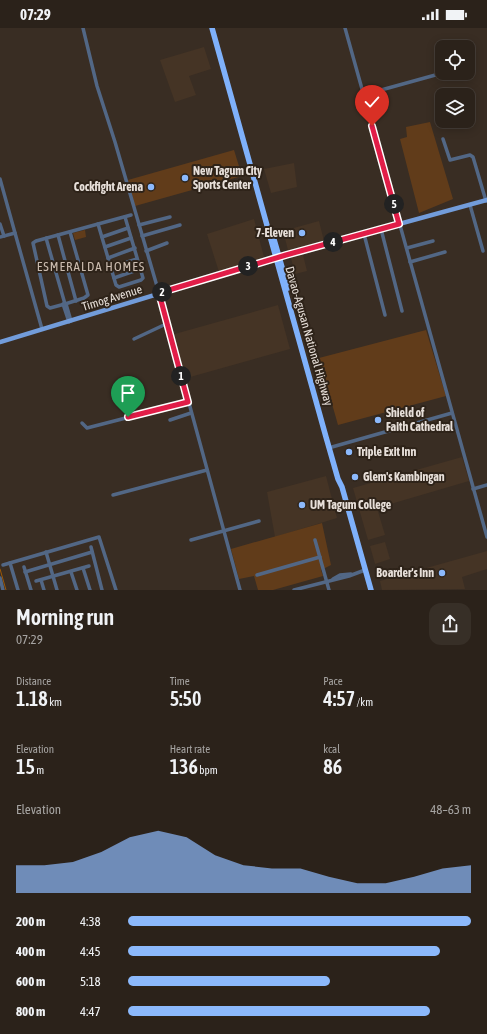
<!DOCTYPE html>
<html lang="en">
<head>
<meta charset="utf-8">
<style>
  body { margin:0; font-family:"Asap Condensed",sans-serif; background:#372f27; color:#f1f3f6; height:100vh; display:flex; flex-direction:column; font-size:15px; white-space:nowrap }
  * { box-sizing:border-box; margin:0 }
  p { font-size:13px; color:#a6a4a2 }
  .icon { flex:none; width:22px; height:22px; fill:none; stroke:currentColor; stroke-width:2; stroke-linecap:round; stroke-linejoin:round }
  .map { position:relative; height:562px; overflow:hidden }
  .sheet { display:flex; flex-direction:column; background:#2b221a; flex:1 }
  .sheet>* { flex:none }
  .tools { position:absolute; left:435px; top:12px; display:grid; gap:8px }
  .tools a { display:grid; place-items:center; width:40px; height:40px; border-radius:8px; background:#2b221a; box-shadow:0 2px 10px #0003,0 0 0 1px #473f39; font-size:20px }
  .pin { position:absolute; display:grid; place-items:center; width:34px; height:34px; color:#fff; margin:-41px -17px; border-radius:50% 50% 50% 0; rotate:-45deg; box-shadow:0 0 4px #0007 }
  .pin .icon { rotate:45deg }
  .km { position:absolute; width:20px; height:20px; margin:-10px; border-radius:50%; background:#222; color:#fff; font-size:11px; line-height:20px; text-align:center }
  .round { display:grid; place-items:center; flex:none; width:42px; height:42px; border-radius:12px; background:#372f27 }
  .summary { display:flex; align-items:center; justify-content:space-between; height:68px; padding:0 16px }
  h1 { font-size:22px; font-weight:600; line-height:30px }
  .figures { display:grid; grid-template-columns:repeat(3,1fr); gap:6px; height:68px; padding:4px 16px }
  .figures div { display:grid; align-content:center }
  .figures b { font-size:20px; font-weight:600 }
  .figures small { font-size:11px; font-weight:400 }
  .figures p { font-size:11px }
  .chart { height:112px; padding:8px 16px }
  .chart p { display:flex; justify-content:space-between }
  .chart svg { width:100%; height:72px; margin-top:4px; fill:#8cb9fc; opacity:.7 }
  ul { padding:0 16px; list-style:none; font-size:13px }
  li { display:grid; grid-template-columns:64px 48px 1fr; align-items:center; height:30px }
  li i { height:10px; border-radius:5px; background:#8cb9fc }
  .status { display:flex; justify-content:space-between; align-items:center; height:28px; padding:0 20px; background:#2b221a; direction:ltr }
  .status svg { height:11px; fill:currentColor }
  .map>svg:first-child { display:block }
</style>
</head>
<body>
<div class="status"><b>07:29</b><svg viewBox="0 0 49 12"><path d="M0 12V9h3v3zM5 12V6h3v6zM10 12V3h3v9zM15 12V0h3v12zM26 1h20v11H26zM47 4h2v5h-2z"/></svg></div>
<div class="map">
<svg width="487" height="562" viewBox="0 0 487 562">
  <rect width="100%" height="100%" fill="#392d23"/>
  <g fill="#453425">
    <path d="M204,19L211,41L189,48L196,67L175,74L160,32Z"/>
    <path d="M294,135L297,159L271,165L264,141Z"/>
    <path d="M254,191L264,229L219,244L207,206Z"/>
    <path d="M319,193L324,213L288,222L283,203Z"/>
    <path d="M303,227L307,243L295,246L291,230Z"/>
    <path d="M278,277L290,321L183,351L171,307Z"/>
    <path d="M462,429L469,453L377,480L385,507L368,512L353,460Z"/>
    <path d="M326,448L337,490L275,509L267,464Z"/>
    <path d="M385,514L390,531L375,536L370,518Z"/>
    <path d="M487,523V541L462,549L465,561L382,562L380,553Z"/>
  </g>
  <g fill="#613c1a">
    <path d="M430,94L453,171L419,185L400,111L407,109L406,99Z"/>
    <path d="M234,122L242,148L135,178L128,152Z"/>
    <path d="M85,202L86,209L75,212L73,205Z"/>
    <path d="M426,302L446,368L338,397L319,330Z"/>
    <path d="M322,495L331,537L321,542L323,548L273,562H258L254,548L239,551L231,521Z"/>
  </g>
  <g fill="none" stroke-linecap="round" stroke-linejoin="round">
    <path stroke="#9d5907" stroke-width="1" d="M0,541L6,562"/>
    <g stroke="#526785" stroke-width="3.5">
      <path d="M83,0L97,58L115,114L159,265L240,562"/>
      <path d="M345,0L487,509"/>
      <path d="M363,67L439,46"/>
      <path d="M443,111L450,132L470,127L473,129L486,173"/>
      <path d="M0,151L15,205L0,209"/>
      <path d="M470,177L483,223"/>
      <path d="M0,196L4,208"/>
      <path d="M98,196L116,257L119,259L141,252L143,250L125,189"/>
      <path d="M139,197L170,189"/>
      <path d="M381,201L402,283"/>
      <path d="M15,205L42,301"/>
      <path d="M364,206L385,287"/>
      <path d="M58,207L76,273"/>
      <path d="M142,208L180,197"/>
      <path d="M102,209L128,200"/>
      <path d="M46,210L65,276L50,280L47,278L33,215L36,213L131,187"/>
      <path d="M105,219L131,210"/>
      <path d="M407,220L433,213"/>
      <path d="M146,223L167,215"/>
      <path d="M108,230L135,220"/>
      <path d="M410,234L445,224"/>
      <path d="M111,239L137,231"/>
      <path d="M114,250L140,241"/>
      <path d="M63,276L69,294"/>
      <path d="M65,276L84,270L88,267L70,204"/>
      <path d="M66,276L71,293"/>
      <path d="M134,311L166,296"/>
      <path d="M170,392L191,385"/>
      <path d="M82,395L87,400L188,374"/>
      <path d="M332,419L452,385"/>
      <path d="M473,461L487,457"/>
      <path d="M113,467L207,442"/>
      <path d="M191,512L259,493"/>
      <path d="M315,512L329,562"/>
      <path d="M91,519L102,562"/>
      <path d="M46,524L57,562"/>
      <path d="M10,535L18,562"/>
      <path d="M3,537L99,509L116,562"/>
      <path d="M24,539L31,562"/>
      <path d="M83,540L90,562"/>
      <path d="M25,544L92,524"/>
      <path d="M71,544L77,562"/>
      <path d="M257,547L320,529"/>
      <path d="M0,550L3,562"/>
      <path d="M333,551L340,547L351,546"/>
      <path d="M41,552L44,562"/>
      <path d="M36,553L89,538"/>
      <path d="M294,562L349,548L365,542"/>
    </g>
    <path stroke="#729cda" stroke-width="4.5" d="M0,314L286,227L487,172"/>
    <g stroke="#7fb1fb" stroke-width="5.5">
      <path d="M212,0L326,409L338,451L342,459L371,562"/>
      <path d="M271,201L288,260"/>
    </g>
  </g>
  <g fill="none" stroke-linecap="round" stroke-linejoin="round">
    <defs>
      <path id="route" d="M128,389L188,374L159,265L286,227L399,196L372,98"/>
    </defs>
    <use href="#route" stroke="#fff" stroke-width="8"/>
    <use href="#route" stroke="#e11d48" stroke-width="5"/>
  </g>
  <g fill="#8cb9fc" stroke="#2e2319" stroke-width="1.5">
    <circle cx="185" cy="150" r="4"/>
    <circle cx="151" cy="159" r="4"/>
    <circle cx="302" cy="205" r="4"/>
    <circle cx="378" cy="392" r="4"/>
    <circle cx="349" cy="424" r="4"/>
    <circle cx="355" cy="449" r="4"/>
    <circle cx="302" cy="477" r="4"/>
    <circle cx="442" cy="545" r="4"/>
  </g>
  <g text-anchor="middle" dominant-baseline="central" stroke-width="4" stroke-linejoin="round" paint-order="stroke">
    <g font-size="12" font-weight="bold" fill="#e7dfd9" stroke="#2e2319" text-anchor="start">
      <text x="193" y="143">New Tagum City<tspan x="193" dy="14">Sports Center</tspan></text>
      <text x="143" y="159" text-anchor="end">Cockfight Arena</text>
      <text x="294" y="205" text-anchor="end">7-Eleven</text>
      <text x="386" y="385">Shield of<tspan x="386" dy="14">Faith Cathedral</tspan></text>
      <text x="357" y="424">Triple Exit Inn</text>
      <text x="363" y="449">Glem's Kambingan</text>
      <text x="310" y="477">UM Tagum College</text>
      <text x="434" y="545" text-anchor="end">Boarder's Inn</text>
    </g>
    <g font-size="12" fill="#e7dfd9" stroke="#2e2319">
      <text transform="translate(112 270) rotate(-17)">Timog Avenue</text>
      <text transform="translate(309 308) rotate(74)">Davao-Agusan National Highway</text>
    </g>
    <g font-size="13" letter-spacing="1" fill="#ccbdb0" stroke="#2e2319">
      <text x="91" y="238">ESMERALDA HOMES</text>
    </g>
  </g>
</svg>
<div class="tools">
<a><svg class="icon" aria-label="locate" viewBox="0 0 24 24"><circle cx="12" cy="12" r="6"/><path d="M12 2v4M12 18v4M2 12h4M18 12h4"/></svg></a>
<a><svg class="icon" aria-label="layers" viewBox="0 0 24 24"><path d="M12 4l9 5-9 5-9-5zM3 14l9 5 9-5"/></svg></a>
</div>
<div class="pin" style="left:128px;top:389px;background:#1e9e55"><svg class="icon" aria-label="arrive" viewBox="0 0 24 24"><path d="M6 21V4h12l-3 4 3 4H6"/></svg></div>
<div class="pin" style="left:372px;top:98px;background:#d93025"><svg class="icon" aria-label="check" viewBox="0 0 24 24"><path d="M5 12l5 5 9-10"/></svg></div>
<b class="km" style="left:181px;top:348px">1</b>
<b class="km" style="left:162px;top:264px">2</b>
<b class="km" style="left:248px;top:238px">3</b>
<b class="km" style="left:333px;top:214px">4</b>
<b class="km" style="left:394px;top:176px">5</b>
</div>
<section class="sheet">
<div class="summary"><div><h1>Morning run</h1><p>07:29</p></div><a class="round"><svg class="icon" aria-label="share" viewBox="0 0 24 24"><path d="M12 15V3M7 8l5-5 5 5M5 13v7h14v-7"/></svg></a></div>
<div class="figures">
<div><p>Distance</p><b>1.18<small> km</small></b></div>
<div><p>Time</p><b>5:50</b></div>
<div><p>Pace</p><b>4:57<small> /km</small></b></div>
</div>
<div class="figures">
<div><p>Elevation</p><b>15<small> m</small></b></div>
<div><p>Heart rate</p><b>136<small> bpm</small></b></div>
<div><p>kcal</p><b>86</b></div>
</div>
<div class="chart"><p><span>Elevation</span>48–63 m</p>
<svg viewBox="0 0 160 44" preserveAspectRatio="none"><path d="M0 44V27L10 27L20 25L30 19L40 10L50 6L60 10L70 21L80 27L90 29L100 29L110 34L120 38L130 38L140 34L150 29L160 27V44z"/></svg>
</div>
<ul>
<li><b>200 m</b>4:38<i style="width:100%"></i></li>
<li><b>400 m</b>4:45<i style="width:91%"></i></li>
<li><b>600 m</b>5:18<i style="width:59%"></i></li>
<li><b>800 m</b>4:47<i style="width:88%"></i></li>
</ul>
</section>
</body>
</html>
